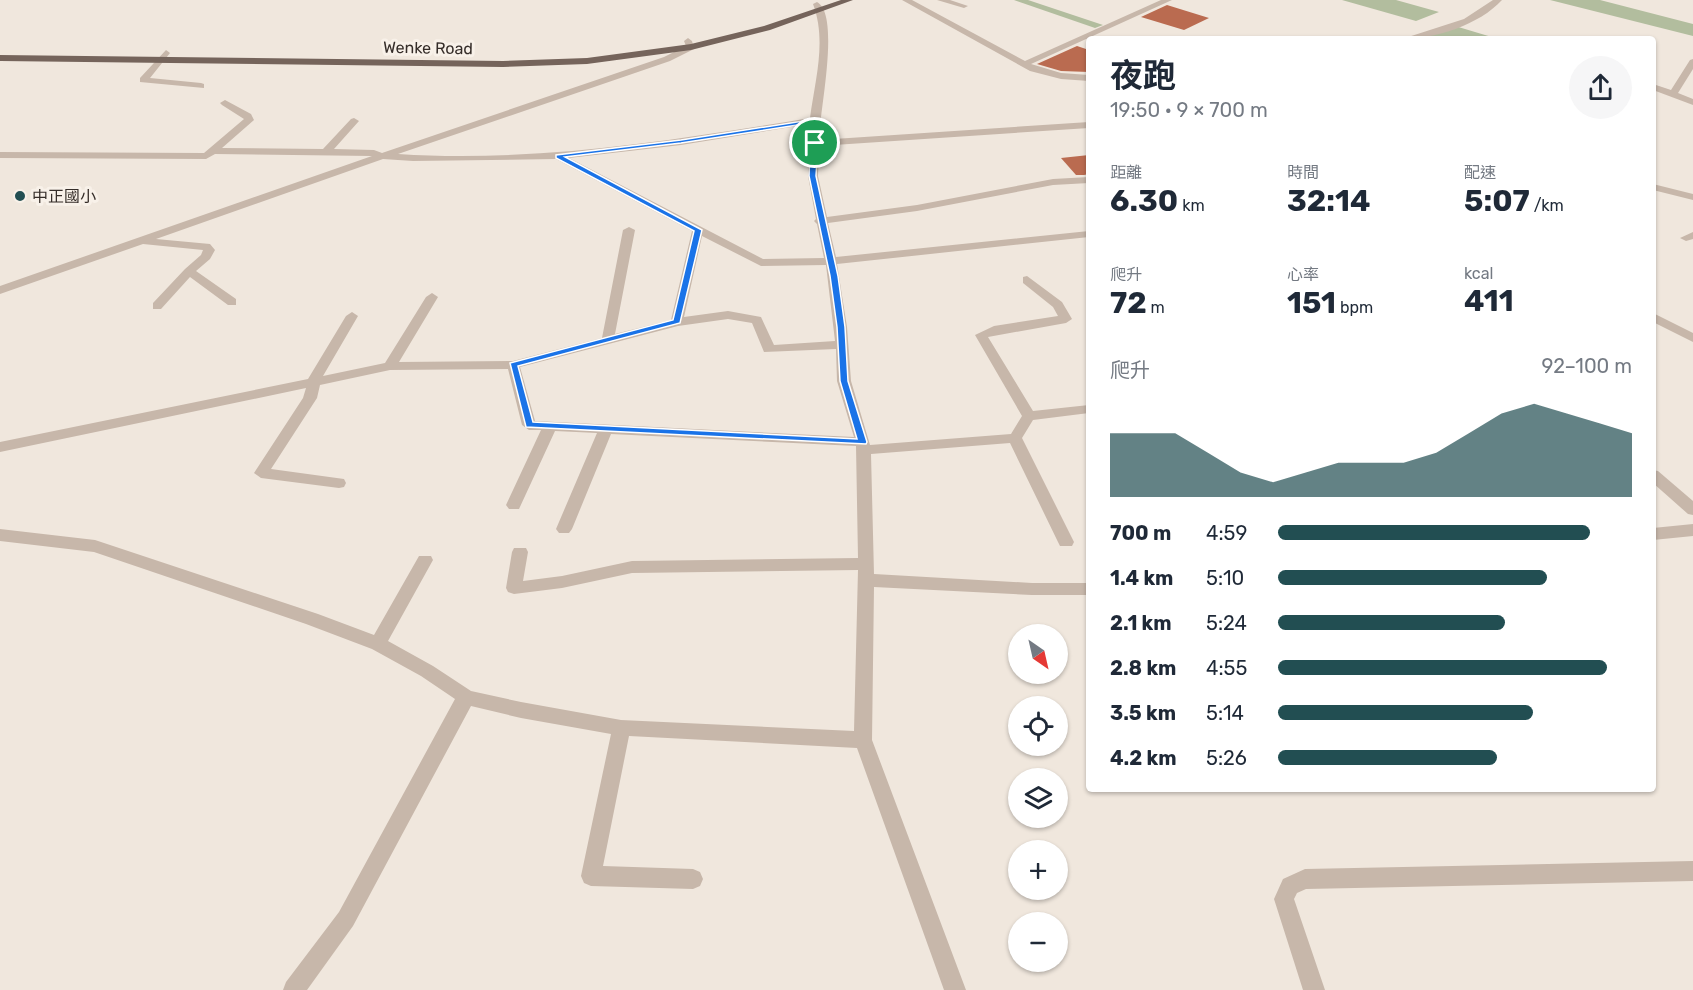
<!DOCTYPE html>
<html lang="zh-TW">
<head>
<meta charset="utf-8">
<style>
  body { margin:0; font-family:Rubik,"Noto Sans TC",sans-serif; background:#f6f6f7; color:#1f2937; height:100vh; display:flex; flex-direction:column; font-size:22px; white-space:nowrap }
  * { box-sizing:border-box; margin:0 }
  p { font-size:20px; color:#747a83 }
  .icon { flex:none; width:33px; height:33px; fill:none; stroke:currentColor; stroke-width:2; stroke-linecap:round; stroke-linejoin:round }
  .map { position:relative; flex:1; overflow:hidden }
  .side { position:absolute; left:1086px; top:36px; width:570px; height:756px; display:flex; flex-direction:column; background:#fff; border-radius:6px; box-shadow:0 2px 4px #0004 }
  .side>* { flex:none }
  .needle { width:39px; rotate:146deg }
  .buttons { position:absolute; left:1008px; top:624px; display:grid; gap:12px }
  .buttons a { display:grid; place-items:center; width:60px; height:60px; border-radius:50%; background:#fff; box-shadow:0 2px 4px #0004; font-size:30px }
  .pin { position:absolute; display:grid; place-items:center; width:51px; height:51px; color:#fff; margin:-26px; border:3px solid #fff; border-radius:50%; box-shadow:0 2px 6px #0007 }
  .round { display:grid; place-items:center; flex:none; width:63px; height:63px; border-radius:32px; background:#f6f6f7 }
  .summary { display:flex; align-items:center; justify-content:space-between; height:102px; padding:0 24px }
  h1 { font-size:33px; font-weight:700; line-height:45px }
  .metrics { display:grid; grid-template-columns:repeat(3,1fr); gap:9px; height:102px; padding:6px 24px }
  .metrics div { display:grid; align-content:center }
  .metrics b { font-size:30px; font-weight:700 }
  .metrics small { font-size:16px; font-weight:400 }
  .metrics p { font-size:16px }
  .chart { height:168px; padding:12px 24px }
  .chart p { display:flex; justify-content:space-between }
  .chart svg { width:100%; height:108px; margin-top:6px; fill:#224e52; opacity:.7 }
  ul { padding:0 24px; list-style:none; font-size:20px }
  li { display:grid; grid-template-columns:96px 72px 1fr; align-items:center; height:45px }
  li i { height:15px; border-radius:8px; background:#224e52 }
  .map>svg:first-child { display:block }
</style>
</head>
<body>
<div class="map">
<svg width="1693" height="990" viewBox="0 0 1693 990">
  <rect width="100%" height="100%" fill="#f0e7dd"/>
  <g fill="#b2bd9e">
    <path d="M1014,0H1028L1103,25L1095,28Z"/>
    <path d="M1342,0H1396L1439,12L1416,21Z"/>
    <path d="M1550,0H1600L1693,24V36Z"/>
    <path d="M1455,26L1495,38L1418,39Z"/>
  </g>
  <g fill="#ba6b50">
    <path d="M1167,5L1209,18L1184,30L1141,17Z"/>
    <path d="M1077,46L1089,50V72L1061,71L1037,64Z"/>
    <path d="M1089,155V174L1084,175H1076L1061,158Z"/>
  </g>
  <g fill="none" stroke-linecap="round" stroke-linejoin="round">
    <g fill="#c7b7aa" fill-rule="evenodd">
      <path d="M902,0H912L1025,61L1161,0H1172L1031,64L1061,73L1089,75V81L1061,79L1030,71Z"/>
      <path d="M937,0H950L968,6L964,8Z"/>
      <path d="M1493,0H1502C1479,25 1435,39 1402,39L1464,19Z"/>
      <path d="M817,2C841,15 819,113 819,140L1089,122V128L819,146L818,176L827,217L917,205L1053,179L1089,177V183L1053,185L917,211L828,223L836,257L1089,231V237L837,264L847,327L851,381L870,445L1011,434L1022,416L975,335L994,326L1058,316L1053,307L1023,283V277L1027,276L1062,302L1072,319L1066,323L988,337L1033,411L1089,405V413L1033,420L1022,438L1074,542L1072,546H1060L1058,542L1010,443L871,454L874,574L1032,583H1089V595H1032L874,587L872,740L966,990H944L857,748L629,736L603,866L693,869L700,872L703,879L700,886L693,889L591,886L584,883L581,876L611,734L521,718L471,706L353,926L307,990H283L286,982L339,912L455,699L421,676L372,649L306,624L94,552L0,541V529L95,540L318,614L374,635L419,556H431L433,560L388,641L433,666L471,691L521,702L621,720L854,731L858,570L632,573L562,588L514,594L508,592L506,588L512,552L514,548H526L528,552L523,581L562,576L632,561L858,558L856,446L611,434L572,529L569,533H559L556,529L597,433L555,431L519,509H509L506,505L541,430H529L522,425L508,369L390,370L320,385L317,398L271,469L344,479L346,483L344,487L339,488L261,478L254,473L303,398L306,388L0,452V442L308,379L346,316L352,312L358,316L323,376L385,363L426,297L432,293L438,297L399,362L513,361L602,338L623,230L629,227L635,230L615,334L671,320L692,231L556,159L413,161L383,159L156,239L210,244L215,250L210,259L196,271L236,299V305H228L190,277L161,309H153V303L185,269L201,255L203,250L143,244L0,294V286L372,156L215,154L206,159L0,158V152L204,153L244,119L222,105L220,103L225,100L251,114L254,120L222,148L323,149L351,119L354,118L359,121L334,149L374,150L382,153L664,57L686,46L684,41L688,38L692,41L694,49L670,61L398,154C536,163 674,140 810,118C815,80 827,41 813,4ZM809,124L808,176L816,219L814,221L817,224L824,258L763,259L569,158L681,145ZM702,236L761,266L826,265L835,341L774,345L761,317L728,311L684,317ZM728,319L752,323L764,352L836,349L837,381L854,437L535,421L520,367L678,326Z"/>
      <path d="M166,50L170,53L150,78L201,83L204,84V88L140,82V78Z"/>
      <path d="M1693,59V69L1678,93L1693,99V105L1653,90V84L1671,90L1690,60Z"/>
      <path d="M1653,184L1693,194V200L1653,190Z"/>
      <path d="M1693,232V239L1686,241L1680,238Z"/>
      <path d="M1653,313L1693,333V342L1653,322Z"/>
      <path d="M1653,470L1658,471L1693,501V515L1688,514L1653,483Z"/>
      <path d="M1693,524V536L1653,540V528Z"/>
      <path d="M1693,861V881L1306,889L1297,893L1294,899L1325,990H1303L1274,899L1283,879L1305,869Z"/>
    </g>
    <path fill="#75645b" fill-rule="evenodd" d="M841,0H853L770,30L691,50L587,64L503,67L0,61V55L503,61L587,58L691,44L764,26Z"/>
  </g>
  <path fill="#1a73e8" stroke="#fff" stroke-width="1.5" fill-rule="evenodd" d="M816,119L818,143L816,176L838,276L845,327L848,381L867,442L866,444L526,427L510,363L673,320L694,231L556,158V155L681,140ZM811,123L809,176L830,276L837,327L840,381L857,439L533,422L518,366L680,323L702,230L565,157L681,143Z"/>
  <circle fill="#224e52" stroke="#f8f1e9" stroke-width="2" cx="20" cy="196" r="6"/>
  <g text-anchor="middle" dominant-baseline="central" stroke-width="6" stroke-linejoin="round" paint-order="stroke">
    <g font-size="16" fill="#352d29" stroke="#f8f1e9">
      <text transform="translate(428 48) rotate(1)">Wenke Road</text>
    </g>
    <g font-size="16" fill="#352d29" stroke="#f8f1e9" text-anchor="start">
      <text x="32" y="196">中正國小</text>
    </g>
  </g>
</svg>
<div class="buttons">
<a><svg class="needle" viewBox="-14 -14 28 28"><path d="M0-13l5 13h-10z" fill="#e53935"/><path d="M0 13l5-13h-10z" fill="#747a83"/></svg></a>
<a><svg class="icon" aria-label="locate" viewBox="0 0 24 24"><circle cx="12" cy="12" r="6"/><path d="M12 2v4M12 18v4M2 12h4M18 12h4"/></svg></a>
<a><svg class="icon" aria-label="layers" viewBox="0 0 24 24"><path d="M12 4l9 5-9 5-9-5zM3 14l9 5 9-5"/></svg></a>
<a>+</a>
<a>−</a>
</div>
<div class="pin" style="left:815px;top:143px;background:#1e9e55"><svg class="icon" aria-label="arrive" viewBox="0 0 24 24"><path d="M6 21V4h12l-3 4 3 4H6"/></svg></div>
<section class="side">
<div class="summary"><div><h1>夜跑</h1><p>19:50 · 9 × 700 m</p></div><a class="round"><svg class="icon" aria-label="share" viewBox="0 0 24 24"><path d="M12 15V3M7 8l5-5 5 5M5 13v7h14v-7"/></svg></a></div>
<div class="metrics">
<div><p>距離</p><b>6.30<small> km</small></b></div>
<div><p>時間</p><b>32:14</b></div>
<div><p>配速</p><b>5:07<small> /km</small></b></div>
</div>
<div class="metrics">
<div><p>爬升</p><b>72<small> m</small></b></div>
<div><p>心率</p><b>151<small> bpm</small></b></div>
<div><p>kcal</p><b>411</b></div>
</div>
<div class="chart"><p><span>爬升</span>92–100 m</p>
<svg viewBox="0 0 160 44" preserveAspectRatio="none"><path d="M0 44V18L10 18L20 18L30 26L40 34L50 38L60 34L70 30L80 30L90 30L100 26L110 18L120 10L130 6L140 10L150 14L160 18V44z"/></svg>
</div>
<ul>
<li><b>700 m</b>4:59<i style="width:88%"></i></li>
<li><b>1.4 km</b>5:10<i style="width:76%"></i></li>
<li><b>2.1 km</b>5:24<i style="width:64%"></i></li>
<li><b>2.8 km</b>4:55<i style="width:93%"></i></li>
<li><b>3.5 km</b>5:14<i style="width:72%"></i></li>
<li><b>4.2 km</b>5:26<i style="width:62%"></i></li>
</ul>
</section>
</div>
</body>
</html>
